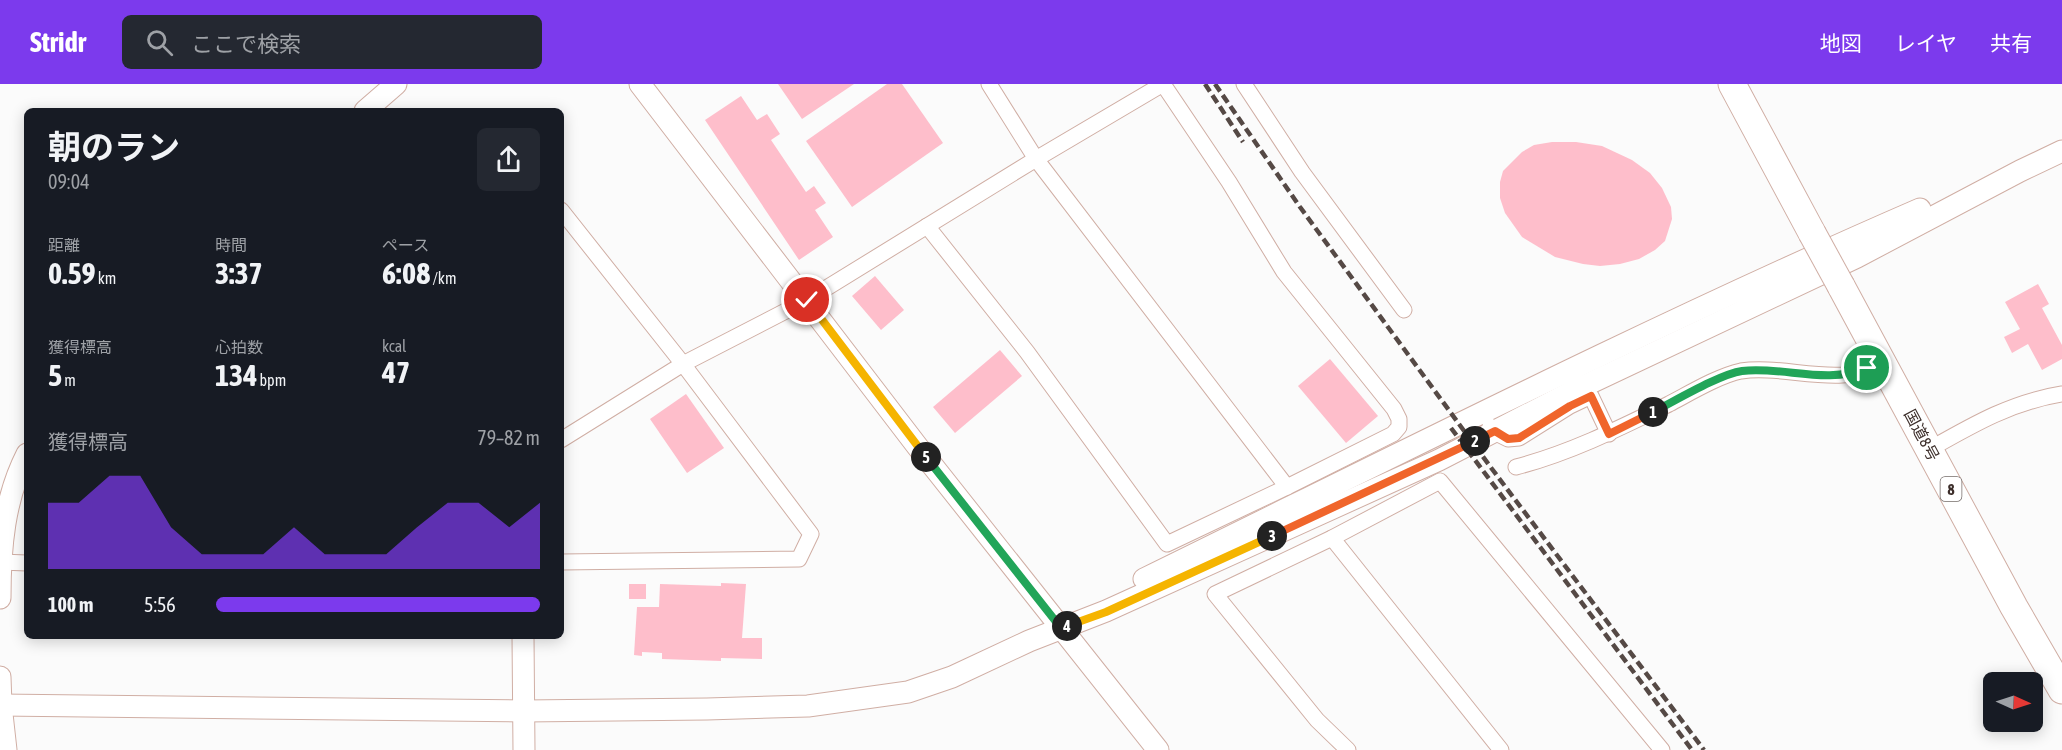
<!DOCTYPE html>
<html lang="ja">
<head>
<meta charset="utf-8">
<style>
  body { margin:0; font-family:"Asap Condensed","Noto Sans JP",sans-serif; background:#242831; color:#f1f3f6; height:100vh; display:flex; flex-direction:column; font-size:22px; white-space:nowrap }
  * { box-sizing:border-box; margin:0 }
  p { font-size:20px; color:#9ea1a6 }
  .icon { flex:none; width:33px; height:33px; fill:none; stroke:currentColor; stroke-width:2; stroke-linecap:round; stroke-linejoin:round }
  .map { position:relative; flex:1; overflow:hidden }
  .details { position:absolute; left:24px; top:24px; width:540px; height:531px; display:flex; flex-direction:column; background:#171b24; border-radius:9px; box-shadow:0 3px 15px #0003 }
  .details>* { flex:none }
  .needle { width:39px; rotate:93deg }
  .fabs { position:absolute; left:1983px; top:588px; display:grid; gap:12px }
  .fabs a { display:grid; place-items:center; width:60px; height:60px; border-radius:9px; background:#171b24; box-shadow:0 3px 15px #0003; font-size:30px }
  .pin { position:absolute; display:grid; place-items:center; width:51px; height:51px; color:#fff; margin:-26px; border:3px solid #fff; border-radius:50%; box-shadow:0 2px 6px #0007 }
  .km { position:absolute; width:30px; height:30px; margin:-15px; border-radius:50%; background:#222; color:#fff; font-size:16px; line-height:30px; text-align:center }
  .round { display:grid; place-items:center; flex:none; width:63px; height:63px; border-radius:9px; background:#242831 }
  .head { display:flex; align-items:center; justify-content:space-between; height:102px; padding:0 24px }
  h1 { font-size:33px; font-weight:700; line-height:45px }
  .metrics { display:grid; grid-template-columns:repeat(3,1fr); gap:9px; height:102px; padding:6px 24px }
  .metrics div { display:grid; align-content:center }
  .metrics b { font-size:30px; font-weight:700 }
  .metrics small { font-size:16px; font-weight:400 }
  .metrics p { font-size:16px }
  .chart { height:168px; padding:12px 24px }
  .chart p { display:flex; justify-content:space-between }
  .chart svg { width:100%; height:108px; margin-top:6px; fill:#7c3aed; opacity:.7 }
  ul { padding:0 24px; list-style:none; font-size:20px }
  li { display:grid; grid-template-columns:96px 72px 1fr; align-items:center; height:45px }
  li i { height:15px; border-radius:8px; background:#7c3aed }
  header { display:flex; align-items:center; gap:36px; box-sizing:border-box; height:84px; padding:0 30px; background:#7c3aed; color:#fff }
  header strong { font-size:28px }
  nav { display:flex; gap:33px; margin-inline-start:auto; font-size:21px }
  .search { width:420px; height:54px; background:#242831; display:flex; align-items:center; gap:15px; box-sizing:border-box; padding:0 21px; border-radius:9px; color:#9ea1a6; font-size:22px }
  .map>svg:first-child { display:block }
</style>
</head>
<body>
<header>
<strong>Stridr</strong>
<div class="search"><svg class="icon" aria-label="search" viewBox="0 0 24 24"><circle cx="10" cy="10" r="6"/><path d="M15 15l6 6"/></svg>ここで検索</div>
<nav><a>地図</a><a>レイヤ</a><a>共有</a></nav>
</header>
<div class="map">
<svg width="2062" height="666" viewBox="0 0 2062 666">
  <rect width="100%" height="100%" fill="#fbfbfb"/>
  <g fill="#febecb">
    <path d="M778,0H854L802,35Z"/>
    <path d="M887,0H902L943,59L852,123L806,57Z"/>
    <path d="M741,12L757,36L767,30L780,50L771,56L806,108L814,102L826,119L815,126L833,153L799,176L705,36Z"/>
    <path d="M1552,58H1576L1602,62L1632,76L1650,89L1662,104L1671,123L1672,135L1665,157L1655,166L1639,175L1620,180L1600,182L1583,180L1555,173L1522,153L1505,129L1500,114V98L1503,87L1522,68L1534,61Z"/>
    <path d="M875,192L904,226L881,246L852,212Z"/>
    <path d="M2038,200L2049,220L2042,224L2062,261V275L2042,286L2028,260L2012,269L2004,253L2020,245L2005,218Z"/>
    <path d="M1000,266L1022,292L955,349L933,323Z"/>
    <path d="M1330,275L1378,332L1346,359L1298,302Z"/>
    <path d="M686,310L724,364L687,389L650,335Z"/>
    <path d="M721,499L746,500L742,554H762V575L721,574V577L662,575V569L642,568V572L634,571L637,523H659L660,500L721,502Z"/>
    <rect x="629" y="500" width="17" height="15"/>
  </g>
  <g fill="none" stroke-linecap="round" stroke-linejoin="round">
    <defs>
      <g id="street">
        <path d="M989,0L1036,75L1287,403"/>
        <path d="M1244,0L1302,88L1404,226"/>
        <path d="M561,126L683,280L811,450L799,475L561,478"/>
        <path d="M927,142L1027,268L1167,460L1287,403L1393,350L1399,343V335L1394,325L1284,188L1229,98L1163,0"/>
        <path d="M1490,342L1500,351L1508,355L1519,354L1570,322L1591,312L1609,350"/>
        <path d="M561,356L683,280L807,216L1036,75L1163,0"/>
        <path d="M1930,365C1974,340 2012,318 2062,310"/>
        <path d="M1516,383C1570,369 1620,344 1669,320C1690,309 1718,292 1741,287C1771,282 1810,293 1842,291L1853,290L1881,276"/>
        <path d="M1332,454L1501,666"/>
        <path d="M0,478L27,479"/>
        <path d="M1348,666L1317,636L1215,510L1332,454L1440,397L1662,666"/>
      </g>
      <g id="secondary">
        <path d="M640,0L917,362L1158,666"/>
        <path d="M365,27L396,0"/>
        <path d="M1144,495C1401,369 1657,239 1920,125"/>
        <path d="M0,514C0,464 4,415 27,370"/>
        <path d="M523,552L524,666"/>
        <path d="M0,593L1,621L6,666"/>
        <path d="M0,621L524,627L707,625L808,622L908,608L952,593L1029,557L1106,527L1439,376L1569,309L1857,173L2020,87L2062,67"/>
      </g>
      <g id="highway">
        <path d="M1732,0L1812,149"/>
        <path d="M1841,202L2014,523L2062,606"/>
      </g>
    </defs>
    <use href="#street" stroke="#d0aea4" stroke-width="17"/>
    <use href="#secondary" stroke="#d0aea4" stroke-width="23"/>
    <use href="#highway" stroke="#d0aea4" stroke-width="29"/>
    <use href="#street" stroke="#fff" stroke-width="15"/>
    <use href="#secondary" stroke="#fff" stroke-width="21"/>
    <use href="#highway" stroke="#fff" stroke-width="27"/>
    <g stroke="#554945" stroke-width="4.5" stroke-dasharray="9 4.5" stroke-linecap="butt">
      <path d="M1205,0L1243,58"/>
      <path d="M1215,0L1300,123L1492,385L1704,666"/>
      <path d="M1451,344L1692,666"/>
    </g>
    <defs>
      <path id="highway-bridge" d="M1812,149L1841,202"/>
    </defs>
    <use href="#highway-bridge" stroke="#d0aea4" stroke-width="29" stroke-linecap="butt"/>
    <use href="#highway-bridge" stroke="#fff" stroke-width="27"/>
  </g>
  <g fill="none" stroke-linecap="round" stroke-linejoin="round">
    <defs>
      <path id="split-1" d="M1653,328C1675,317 1720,290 1742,287C1784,282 1826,301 1867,284"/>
      <path id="split-2" d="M1475,357L1495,347L1508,355L1519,354L1570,322L1591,312L1609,350L1653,328"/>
      <path id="split-3" d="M1272,452L1475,357"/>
      <path id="split-4" d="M1067,542L1106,528L1272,452"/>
      <path id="split-5" d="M926,373L1061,544L1067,542"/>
      <path id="split-6" d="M807,216L926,373"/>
    </defs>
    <use href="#split-1" stroke="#fff" stroke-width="12"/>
    <use href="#split-2" stroke="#fff" stroke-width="12"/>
    <use href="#split-3" stroke="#fff" stroke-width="12"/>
    <use href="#split-4" stroke="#fff" stroke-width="12"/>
    <use href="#split-5" stroke="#fff" stroke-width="12"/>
    <use href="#split-6" stroke="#fff" stroke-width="12"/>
    <use href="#split-1" stroke="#22a559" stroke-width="8"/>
    <use href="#split-2" stroke="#f0652b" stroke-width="8"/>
    <use href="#split-3" stroke="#f0652b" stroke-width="8"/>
    <use href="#split-4" stroke="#f5b400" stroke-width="8"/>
    <use href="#split-5" stroke="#22a559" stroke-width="8"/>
    <use href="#split-6" stroke="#f5b400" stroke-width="8"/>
  </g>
  <g text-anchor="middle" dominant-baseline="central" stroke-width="6" stroke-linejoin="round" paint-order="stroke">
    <rect fill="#fff" stroke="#766d6a" stroke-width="1.5" x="1940.5" y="393" width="21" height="24" rx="4.5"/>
    <g font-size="15" font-weight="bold" fill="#3c2e2a">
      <text x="1951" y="405">8</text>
    </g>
    <g font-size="16" fill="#3c2e2a" stroke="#fff">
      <text transform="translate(1922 351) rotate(62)">国道8号</text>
    </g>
  </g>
</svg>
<div class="fabs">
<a><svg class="needle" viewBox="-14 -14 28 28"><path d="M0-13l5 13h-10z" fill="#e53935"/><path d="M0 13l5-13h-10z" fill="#9ea1a6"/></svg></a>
</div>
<div class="pin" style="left:1867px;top:284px;background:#1e9e55"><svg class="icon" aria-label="arrive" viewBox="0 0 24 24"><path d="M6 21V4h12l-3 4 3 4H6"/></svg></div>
<div class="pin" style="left:807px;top:216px;background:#d93025"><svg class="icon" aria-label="check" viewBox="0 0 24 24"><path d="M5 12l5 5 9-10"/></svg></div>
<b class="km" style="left:1653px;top:328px">1</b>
<b class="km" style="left:1475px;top:357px">2</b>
<b class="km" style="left:1272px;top:452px">3</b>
<b class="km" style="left:1067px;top:542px">4</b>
<b class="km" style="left:926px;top:373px">5</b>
<section class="details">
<div class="head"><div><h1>朝のラン</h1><p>09:04</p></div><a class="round"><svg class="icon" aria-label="share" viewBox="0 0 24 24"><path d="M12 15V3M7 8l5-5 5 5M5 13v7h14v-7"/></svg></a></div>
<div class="metrics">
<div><p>距離</p><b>0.59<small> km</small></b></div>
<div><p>時間</p><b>3:37</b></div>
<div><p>ペース</p><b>6:08<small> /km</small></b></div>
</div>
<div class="metrics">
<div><p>獲得標高</p><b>5<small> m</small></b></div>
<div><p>心拍数</p><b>134<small> bpm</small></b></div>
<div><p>kcal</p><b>47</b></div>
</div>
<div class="chart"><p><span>獲得標高</span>79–82 m</p>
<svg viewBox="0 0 160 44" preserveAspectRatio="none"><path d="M0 44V17L10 17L20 6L30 6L40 27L50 38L60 38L70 38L80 27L90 38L100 38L110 38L120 27L130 17L140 17L150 27L160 17V44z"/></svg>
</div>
<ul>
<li><b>100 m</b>5:56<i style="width:100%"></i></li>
</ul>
</section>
</div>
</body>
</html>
